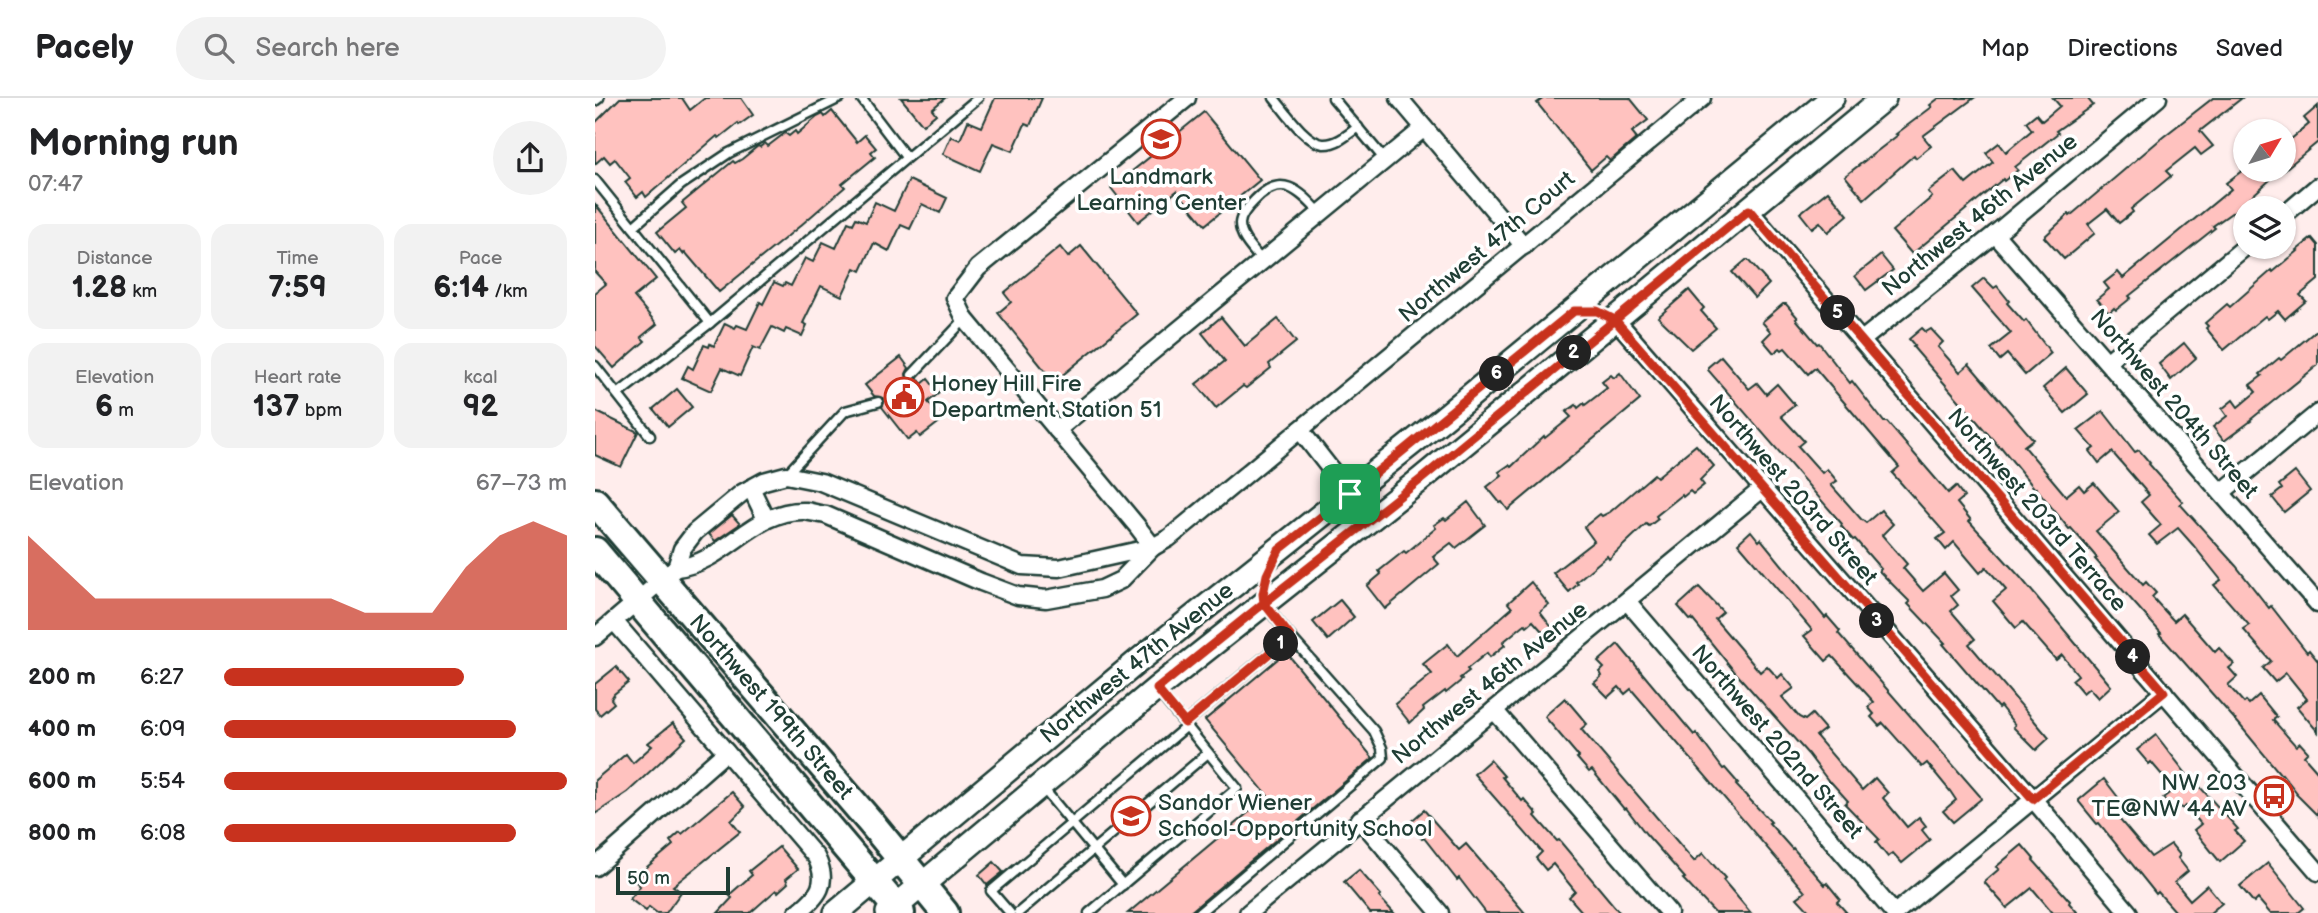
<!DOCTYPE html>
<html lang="en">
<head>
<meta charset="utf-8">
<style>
  body { margin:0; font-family:"Balsamiq Sans",sans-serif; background:#f2f2f2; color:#202124; height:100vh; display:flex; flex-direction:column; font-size:26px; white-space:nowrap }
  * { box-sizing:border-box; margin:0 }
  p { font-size:23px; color:#757577 }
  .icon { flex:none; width:38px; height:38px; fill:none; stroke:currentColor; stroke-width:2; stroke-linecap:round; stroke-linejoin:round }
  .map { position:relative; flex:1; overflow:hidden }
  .side { display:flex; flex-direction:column; background:#fff; width:595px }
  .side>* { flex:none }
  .needle { width:46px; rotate:52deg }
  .controls { position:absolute; left:1638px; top:21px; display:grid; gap:14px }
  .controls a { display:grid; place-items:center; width:63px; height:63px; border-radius:50%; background:#fff; box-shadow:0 2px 5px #0004; font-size:35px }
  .scale { position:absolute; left:21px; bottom:18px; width:114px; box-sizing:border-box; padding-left:7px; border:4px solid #1f3d34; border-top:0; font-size:19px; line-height:24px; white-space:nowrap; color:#1f3d34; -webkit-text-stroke:5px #fff; paint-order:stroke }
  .pin { position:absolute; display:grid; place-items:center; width:60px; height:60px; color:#fff; margin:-30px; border-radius:14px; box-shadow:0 4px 10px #0006 }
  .km { position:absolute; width:35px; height:35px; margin:-18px; border-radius:50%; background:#222; color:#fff; font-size:19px; line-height:35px; text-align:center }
  .round { display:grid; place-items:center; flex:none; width:74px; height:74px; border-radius:37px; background:#f2f2f2 }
  .headline { display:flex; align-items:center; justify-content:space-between; height:119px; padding:0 28px }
  h1 { font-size:38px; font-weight:600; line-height:52px }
  .stats { display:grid; grid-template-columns:repeat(3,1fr); gap:10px; height:119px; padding:7px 28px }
  .stats div { display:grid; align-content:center; border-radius:18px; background:#f2f2f2; text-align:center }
  .stats b { font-size:30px; font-weight:600 }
  .stats small { font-size:19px; font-weight:400 }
  .stats p { font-size:19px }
  .chart { height:196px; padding:14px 28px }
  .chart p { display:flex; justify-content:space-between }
  .chart svg { width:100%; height:126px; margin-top:7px; fill:#c8321e; opacity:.7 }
  ul { padding:0 28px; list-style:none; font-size:23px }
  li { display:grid; grid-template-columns:112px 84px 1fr; align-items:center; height:52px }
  li i { height:18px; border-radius:9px; background:#c8321e }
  header { display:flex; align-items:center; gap:42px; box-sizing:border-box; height:98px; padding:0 35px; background:#fff; border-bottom:2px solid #e0e0e0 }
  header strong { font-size:33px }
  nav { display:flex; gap:38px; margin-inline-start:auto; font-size:24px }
  .search { width:490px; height:63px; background:#f2f2f2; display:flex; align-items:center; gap:18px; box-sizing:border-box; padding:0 24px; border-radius:38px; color:#757577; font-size:26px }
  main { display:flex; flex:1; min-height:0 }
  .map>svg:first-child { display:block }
</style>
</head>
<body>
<header>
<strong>Pacely</strong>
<div class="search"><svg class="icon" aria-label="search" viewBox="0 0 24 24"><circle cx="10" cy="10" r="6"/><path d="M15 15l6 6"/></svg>Search here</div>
<nav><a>Map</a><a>Directions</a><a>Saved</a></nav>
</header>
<main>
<section class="side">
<div class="headline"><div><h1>Morning run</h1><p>07:47</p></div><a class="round"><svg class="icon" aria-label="share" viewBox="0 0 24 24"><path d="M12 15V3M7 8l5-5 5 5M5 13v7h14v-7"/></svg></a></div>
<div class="stats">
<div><p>Distance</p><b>1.28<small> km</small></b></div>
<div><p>Time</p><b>7:59</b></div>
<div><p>Pace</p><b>6:14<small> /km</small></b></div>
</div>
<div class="stats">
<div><p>Elevation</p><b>6<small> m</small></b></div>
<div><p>Heart rate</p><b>137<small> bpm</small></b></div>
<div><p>kcal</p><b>92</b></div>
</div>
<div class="chart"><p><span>Elevation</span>67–73 m</p>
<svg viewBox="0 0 160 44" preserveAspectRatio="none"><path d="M0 44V11L10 22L20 33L30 33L40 33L50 33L60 33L70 33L80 33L90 33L100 38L110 38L120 38L130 22L140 11L150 6L160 11V44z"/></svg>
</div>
<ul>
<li><b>200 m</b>6:27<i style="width:70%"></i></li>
<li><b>400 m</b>6:09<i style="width:85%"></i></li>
<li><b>600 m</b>5:54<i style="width:100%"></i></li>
<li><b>800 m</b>6:08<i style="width:85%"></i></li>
</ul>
</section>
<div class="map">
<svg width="1723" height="815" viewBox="0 0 1723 815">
  <rect width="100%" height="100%" fill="#ffedec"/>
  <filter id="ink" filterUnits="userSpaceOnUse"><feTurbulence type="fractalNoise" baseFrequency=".0143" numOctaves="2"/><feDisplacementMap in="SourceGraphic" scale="14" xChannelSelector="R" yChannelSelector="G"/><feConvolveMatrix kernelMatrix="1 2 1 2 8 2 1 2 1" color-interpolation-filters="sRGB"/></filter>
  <g filter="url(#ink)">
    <g fill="#ffc2bf" stroke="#1f3d34" stroke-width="2">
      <path d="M25,0H87L95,12L110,0H146L158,17L144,27L143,25L124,40L122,38L51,99L48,94L42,99L30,84L35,80L20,61L15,65L9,58L0,66V25Z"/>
      <path d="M306,0H350L337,11L341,16L328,27Z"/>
      <path d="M400,0H447L435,28L430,26L418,53L398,45L385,73L348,56L356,38L365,42L373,23L387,29Z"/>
      <path d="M949,0H1035L1053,22L1037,34L1042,40L1015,63L1011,59L996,72L942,5Z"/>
      <path d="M1344,0H1379L1328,38L1336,48L1321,60L1319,57L1269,101L1250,78L1303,37L1301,36L1337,9L1335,7Z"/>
      <path d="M1458,0H1492L1498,7L1461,33L1463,35L1420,69L1423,72L1409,83L1408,81L1317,156L1297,133L1337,99L1333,94L1360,73L1371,86L1398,64L1391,55L1404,45L1411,54L1437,32L1431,24L1441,16L1447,23L1465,8Z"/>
      <path d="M1618,0H1647L1605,33L1618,48L1606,57L1600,50L1571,73L1576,78L1536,111L1538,114L1524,125L1512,111L1493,126L1500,135L1469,161L1449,139L1474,116L1475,118L1568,39Z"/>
      <path d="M1723,8V44L1689,72V47L1714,26L1709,20Z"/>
      <path d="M237,13L262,44L270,37L281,50L276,54L280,59L247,86L250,89L205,128L124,194L90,154L88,156L85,152L80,156L62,134L91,110L87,105L138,63L140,65L147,61L163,48L165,49L170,45L173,48L190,35L194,38L200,33L202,36L222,19L228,16L230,19Z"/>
      <path d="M609,14L665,82L610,127L582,93L543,124L516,90L556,58L553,54L580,32L583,35Z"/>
      <path d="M1648,72H1686L1645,109L1618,128L1620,130L1534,198L1536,200L1521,212L1519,210L1514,215L1502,201L1514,191L1509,185L1523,174L1528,180L1636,91L1631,85Z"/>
      <path d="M314,82L352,100L345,115L327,106L315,131L306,127L294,153L279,145L266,173L260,170L247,198L226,188L208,225L212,227L207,238L191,231L189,235L177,229L165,252L158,249L145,278L127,270L116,293L87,280L93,268L98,271L109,247L114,249L115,246L119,248L130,225L140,230L142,227L152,231L165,204L168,206L179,184L188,188L190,185L196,188L210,160L218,164L228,144L241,150L253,124L258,126L261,120L271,124L280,104L299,113Z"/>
      <path d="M1233,93L1253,117L1233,134L1225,124L1217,130L1205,115Z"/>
      <path d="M0,106L61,181L39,199L62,226L46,239L50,243L19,270L0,248V195L11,186L0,174Z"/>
      <path d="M1717,140L1723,147V182L1705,197L1711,203L1690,221L1683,213L1673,221L1670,218L1629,252L1611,230L1613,228L1610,225L1632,206L1635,209L1677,172L1678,174L1703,153L1702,152Z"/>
      <path d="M486,148L542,216L459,284L403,215L416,204L409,195L465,149L473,159Z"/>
      <path d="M1286,157L1298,172L1271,192L1260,178Z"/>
      <path d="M1151,162H1153L1174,186L1160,200L1137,174Z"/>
      <path d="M1389,180L1399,190L1402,188L1414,203L1412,205L1429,224L1431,222L1456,255L1430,277L1412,256L1405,262L1396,251L1416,235L1377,190Z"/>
      <path d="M1094,192L1109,210L1106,213L1121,230L1096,251L1063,219Z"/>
      <path d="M1188,206H1191L1203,220L1201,221L1222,246L1224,245L1255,285L1257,283L1289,324H1292L1353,395L1361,388L1369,399L1362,405L1376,422L1374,423L1426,480L1516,588L1503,600L1494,590L1488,595L1477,582L1483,577L1467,557L1461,562L1428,524L1421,530L1398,503L1411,492L1391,469L1385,475L1359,444L1351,452L1342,441L1350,435L1297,375L1304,369L1220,270L1213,276L1190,250L1187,252L1185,250L1179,255L1168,242L1176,234L1167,224Z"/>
      <path d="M626,219L650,248L683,221L701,244L674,266L676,270L651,290L648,288L621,310L601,286L630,263L607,235Z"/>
      <path d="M1327,230L1331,234L1336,231L1348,244L1343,249L1365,274L1374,266L1438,341L1429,348L1471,398L1484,387L1489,393L1499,385L1524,414L1501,433L1548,487L1551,484L1561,495L1557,499L1579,523L1587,516L1620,554L1624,550L1639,566L1634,570L1642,579L1633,587L1649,605L1651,603L1654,606L1664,597L1682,619L1678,622L1701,648L1705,645L1713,654L1709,658L1723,674V718L1701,696L1702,695L1687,676L1686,677L1644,626L1564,536L1566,535L1500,461L1502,460L1497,454L1476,430L1474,431L1441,390L1440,391L1406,349L1405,350L1318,249L1320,248L1314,241Z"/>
      <path d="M1723,231V267L1655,322L1656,323L1629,343L1618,329L1632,318L1627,311L1638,302L1643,309L1661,294L1655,287L1667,278L1665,276L1684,260L1686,262Z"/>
      <path d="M1589,245L1601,260L1576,282L1564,266Z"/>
      <path d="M1126,258L1154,291L1162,285L1171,296L1182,286L1200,307L1186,318L1209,343L1203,348L1227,375L1232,371L1242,383L1236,387L1266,421L1271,425L1286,412L1289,416L1298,426L1287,437L1312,466L1308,470L1328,493L1349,475L1363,492L1356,498L1363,507L1356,513L1380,541L1374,546L1454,640L1441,652L1418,629L1420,627L1405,608L1403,610L1348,546L1350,545L1313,506L1315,504L1284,473L1286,471L1260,441L1258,442L1246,428L1247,426L1113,272V269Z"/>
      <path d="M306,259L314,270L311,276L312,281L318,283L323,280L327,286L333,281L344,295L333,304L347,322L325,339L322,335L313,342L287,309L289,305L288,300L279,298L270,287Z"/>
      <path d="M1471,270L1493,296L1470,315L1448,290Z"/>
      <path d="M1025,275L1045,302L913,412L907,404L905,405L892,389L907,377L904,374L914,367L916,369L949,338L950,340L976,319L971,314L981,307L983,310L989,305L990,307L1012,290L1007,284L1016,277L1019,280Z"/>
      <path d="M82,291L97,309L73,329L58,311Z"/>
      <path d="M0,313L43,334L26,369L0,357Z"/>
      <path d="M1508,313L1540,354L1544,352L1555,365L1554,366L1588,404L1585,406L1641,468L1674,510L1676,508L1712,554L1714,552L1723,563V634L1702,609L1712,601L1691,575L1680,584L1668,570L1676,563L1648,531L1654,527L1619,487L1626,482L1598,447L1583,430L1562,446L1554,437L1566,427L1546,404L1554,397L1517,354L1504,365L1495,353L1499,350L1483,332Z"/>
      <path d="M1101,347L1119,368L1105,382L1109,387L1098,396L1095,393L1088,399L1087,397L1061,418L1063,421L1054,428L1051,426L1014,461L1012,458L981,484L983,486L974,494L958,475L999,443L989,429L1005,416L1007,418L1015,414L1059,376L1062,379Z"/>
      <path d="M1700,374L1715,393L1689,414L1677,399L1687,391L1684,387Z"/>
      <path d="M873,404L890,427L861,450L856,445L838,459L844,466L790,511L772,488L786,476L784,473L809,453L811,455L841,430L839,427L849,420L851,422Z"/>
      <path d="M137,417L145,426L120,443L114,436Z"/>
      <path d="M1156,433L1164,443L1166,441L1230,520L1232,518L1245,533L1243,535L1385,698L1386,701L1358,724L1348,713L1361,702L1355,693L1332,665L1327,669L1288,625L1284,628L1276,619L1279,616L1273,609L1279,604L1237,558L1231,563L1209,538L1217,532L1143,445Z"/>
      <path d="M936,484L954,507L945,514L961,535L954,541L938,523L932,528L930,526L908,544L910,547L895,559L892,555L872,571L874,573L865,580L867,582L851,595L850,593L828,610L829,612L815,625L800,606L837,576L828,566L853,546L862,558L917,510L913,505Z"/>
      <path d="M1104,489L1128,514L1120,521L1165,574L1172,568L1183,580L1187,576L1199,590L1187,599L1204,619L1210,622L1217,616L1230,631L1221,638L1267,692L1280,680L1293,695L1288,700L1312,729L1324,719L1331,728L1327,732L1335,742L1307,765L1298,755L1293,759L1281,744L1284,741L1250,706L1253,703L1236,684L1235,685L1213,656L1139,573L1097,521L1095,522L1083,508Z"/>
      <path d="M745,502L759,519L733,542L718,524Z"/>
      <path d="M1023,546L1099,637L1101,635L1128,671L1130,670L1143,685L1141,687L1176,724L1174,725L1197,751L1198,750L1230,787L1232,785L1245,801L1242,804L1252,815H1216L1202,800L1210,794L1036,591L1030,596L1024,589L1013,599L999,585L1007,578L1005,574L1009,570L1003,564Z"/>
      <path d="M691,554L778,660L594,815H533L673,698L610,622Z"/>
      <path d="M21,569L34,584L19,596L16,601L19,605L5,617L0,611V586Z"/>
      <path d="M970,600L992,626L986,631L1099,763L1108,755L1130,780L1128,782L1156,815H1120L1088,781L1090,780L1051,736L1031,710L1029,711L997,672L994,674L982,660L984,659L950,619L951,617Z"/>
      <path d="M78,625L91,640L33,694L0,716V682L31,656L38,665L57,648L53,645Z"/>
      <path d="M1561,637L1593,678L1596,679L1643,731L1640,733L1649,743L1625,764L1599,732L1606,726L1591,708L1588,711L1585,708L1580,713L1568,700L1579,691L1556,664L1554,666L1542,652Z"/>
      <path d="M895,662L909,678L907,679L927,703L929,701L942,716L940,718L962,743L964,742L1025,815H988L974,799L980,793L958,766L951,772L941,760L947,754L879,676Z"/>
      <path d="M1509,681L1529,707L1519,715L1556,759L1576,746L1585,757L1583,760L1593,773L1580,784L1595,802L1612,787L1627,805L1615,815H1579L1581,814L1563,794L1561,796L1504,725L1502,726L1484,704V702Z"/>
      <path d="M137,694L150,709L136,723L145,734L78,788L86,794L71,815H62L54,809L51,813L35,801L45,788L41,784L52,769L78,747L75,743L85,734L87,736Z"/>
      <path d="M829,712L864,752L871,746L930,815H891L864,780L862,782L829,740L827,741L814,725Z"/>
      <path d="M1427,747L1439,761L1438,762L1475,803L1474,805L1483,815H1458L1437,790L1412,810L1389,784L1404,771L1401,769Z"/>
      <path d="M184,749L203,771L191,781L193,785L183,794L181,792L155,815H123L137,800L134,797L157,777L154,773Z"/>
      <path d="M399,764L408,774L392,787L384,777Z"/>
      <path d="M1673,765L1709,810L1703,815H1675L1663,801L1659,805L1645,788Z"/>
      <path d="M764,772L786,797L784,799L799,815H775L749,784Z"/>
    </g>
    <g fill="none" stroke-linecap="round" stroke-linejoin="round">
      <defs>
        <g id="lane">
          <path d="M266,0L311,59"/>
          <path d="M679,0C690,13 710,44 728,46C741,47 754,36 763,29"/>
          <path d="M738,0L790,62"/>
          <path d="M0,3L4,0"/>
          <path d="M0,82L115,225"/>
          <path d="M38,129L86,87L134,55L245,0"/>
          <path d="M667,163C659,153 645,140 645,126C645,118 653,109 659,103C686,74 704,92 725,115"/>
          <path d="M0,268L55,338"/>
          <path d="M317,277L370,221"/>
          <path d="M23,296L115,225L383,0"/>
          <path d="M191,377L250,313L283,304"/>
          <path d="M590,625L695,538"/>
          <path d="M447,689L528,787"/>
          <path d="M415,815L396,793L592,628"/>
          <path d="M423,815L613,655"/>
          <path d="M494,815L642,690L563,593"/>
          <path d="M604,815L788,660L787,650L779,633L695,538L671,508"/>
        </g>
        <g id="street">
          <path d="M804,0L929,148"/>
          <path d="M1154,112L1723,774"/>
          <path d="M1689,117L1723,88"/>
          <path d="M1400,136L1723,506"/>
          <path d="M1020,221L1438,701L1534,815"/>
          <path d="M1267,242L1400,136L1563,0"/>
          <path d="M1512,264L1650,149"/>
          <path d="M462,332L829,30"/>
          <path d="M705,332L755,396"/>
          <path d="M156,390L171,421"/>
          <path d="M1627,394L1723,315"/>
          <path d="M558,449L542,428L370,221L360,200L383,170L592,0"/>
          <path d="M81,470C133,464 157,411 210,413C217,414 224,416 231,417L386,484L423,498L451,501L507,491L526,482L558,449"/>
          <path d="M1032,503L1299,815"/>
          <path d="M19,523L221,759C235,786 223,798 202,815"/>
          <path d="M0,539L81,470L87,451L100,434L147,395L169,383L191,377L226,384L427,468L464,470L558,449L574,440L1107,0"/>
          <path d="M899,612L1074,815"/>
          <path d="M765,721L845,815"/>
          <path d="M0,769L131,654"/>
          <path d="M653,815L1167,391"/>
          <path d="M1300,815L1569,594"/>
        </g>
        <g id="secondary">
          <path d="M241,815L542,564L846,322L1237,0"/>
          <path d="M293,815L561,591L825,382L1289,0"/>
        </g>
        <g id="primary">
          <path d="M0,404L277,726L350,815"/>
          <path d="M0,453L306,815"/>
        </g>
      </defs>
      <use href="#lane" stroke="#1f3d34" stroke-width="13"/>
      <use href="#street" stroke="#1f3d34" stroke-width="21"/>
      <use href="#secondary" stroke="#1f3d34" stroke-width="28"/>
      <use href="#primary" stroke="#1f3d34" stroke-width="32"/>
      <use href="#lane" stroke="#fff" stroke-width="8"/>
      <use href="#street" stroke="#fff" stroke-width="16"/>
      <use href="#secondary" stroke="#fff" stroke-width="23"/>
      <use href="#primary" stroke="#fff" stroke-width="26"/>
    </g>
  </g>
  <g fill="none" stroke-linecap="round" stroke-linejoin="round" filter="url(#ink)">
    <defs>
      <path id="route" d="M755,396L684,452L672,477L668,496L669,505L562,591L590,625L695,538L669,505L825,382L1020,222L1438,701L1569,594L1154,112L1020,222L1002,213H979L755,396"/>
    </defs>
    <use href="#route" stroke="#fff" stroke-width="14"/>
    <use href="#route" stroke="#c8321e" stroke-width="9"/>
  </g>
  <defs>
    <symbol id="school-ring" viewBox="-11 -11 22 22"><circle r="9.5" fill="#fff" stroke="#c8321e" stroke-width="1.5"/><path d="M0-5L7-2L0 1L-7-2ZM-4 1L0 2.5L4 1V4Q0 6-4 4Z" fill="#c8321e"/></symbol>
    <symbol id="civic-ring" viewBox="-11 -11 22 22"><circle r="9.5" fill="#fff" stroke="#c8321e" stroke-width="1.5"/><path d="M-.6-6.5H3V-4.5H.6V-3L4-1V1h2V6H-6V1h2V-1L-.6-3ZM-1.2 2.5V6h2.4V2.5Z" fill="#c8321e"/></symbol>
    <symbol id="bus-ring" viewBox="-11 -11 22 22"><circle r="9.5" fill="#fff" stroke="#c8321e" stroke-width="1.5"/><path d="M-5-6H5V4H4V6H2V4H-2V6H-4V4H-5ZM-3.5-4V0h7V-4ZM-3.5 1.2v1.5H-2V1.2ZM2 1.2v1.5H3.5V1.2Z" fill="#c8321e"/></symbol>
  </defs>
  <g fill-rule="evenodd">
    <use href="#school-ring" x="544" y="19" width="44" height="44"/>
    <use href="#civic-ring" x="287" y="277" width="44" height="44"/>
    <use href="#bus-ring" x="1657" y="676" width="44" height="44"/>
    <use href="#school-ring" x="514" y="696" width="44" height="44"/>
  </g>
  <g text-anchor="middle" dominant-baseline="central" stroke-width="7" stroke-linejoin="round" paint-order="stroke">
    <g font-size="23" fill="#1f3d34" stroke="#fff" text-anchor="start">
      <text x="566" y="79" text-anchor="middle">Landmark<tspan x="566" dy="26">Learning Center</tspan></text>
      <text x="336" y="286">Honey Hill Fire<tspan x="336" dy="26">Department Station 51</tspan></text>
      <text x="1652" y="685" text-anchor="end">NW 203<tspan x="1652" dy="26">TE@NW 44 AV</tspan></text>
      <text x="563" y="705">Sandor Wiener<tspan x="563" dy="26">School-Opportunity School</tspan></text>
    </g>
    <g font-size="23" fill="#1f3d34" stroke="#fff">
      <text transform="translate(1385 117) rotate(-39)">Northwest 46th Avenue</text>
      <text transform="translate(892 149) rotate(-40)">Northwest 47th Court</text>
      <text transform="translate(1579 306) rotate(49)">Northwest 204th Street</text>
      <text transform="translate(1198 392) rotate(49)">Northwest 203rd Street</text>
      <text transform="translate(1442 412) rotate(49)">Northwest 203rd Terrace</text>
      <text transform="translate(542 565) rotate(-39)">Northwest 47th Avenue</text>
      <text transform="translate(895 585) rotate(-39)">Northwest 46th Avenue</text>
      <text transform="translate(176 609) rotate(49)">Northwest 199th Street</text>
      <text transform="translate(1182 644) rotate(49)">Northwest 202nd Street</text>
    </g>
  </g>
</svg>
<div class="controls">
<a><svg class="needle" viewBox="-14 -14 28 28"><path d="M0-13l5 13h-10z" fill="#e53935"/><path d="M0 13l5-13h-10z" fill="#757577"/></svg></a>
<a><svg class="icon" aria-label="layers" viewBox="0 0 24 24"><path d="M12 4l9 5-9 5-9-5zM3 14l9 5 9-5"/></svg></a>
</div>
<div class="scale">50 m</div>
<div class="pin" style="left:755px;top:396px;background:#1e9e55"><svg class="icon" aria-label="arrive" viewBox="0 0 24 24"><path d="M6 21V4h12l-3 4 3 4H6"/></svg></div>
<b class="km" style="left:686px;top:546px">1</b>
<b class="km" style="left:979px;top:255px">2</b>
<b class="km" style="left:1282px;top:523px">3</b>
<b class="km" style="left:1538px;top:559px">4</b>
<b class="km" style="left:1243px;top:215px">5</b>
<b class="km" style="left:902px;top:276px">6</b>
</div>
</main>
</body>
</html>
